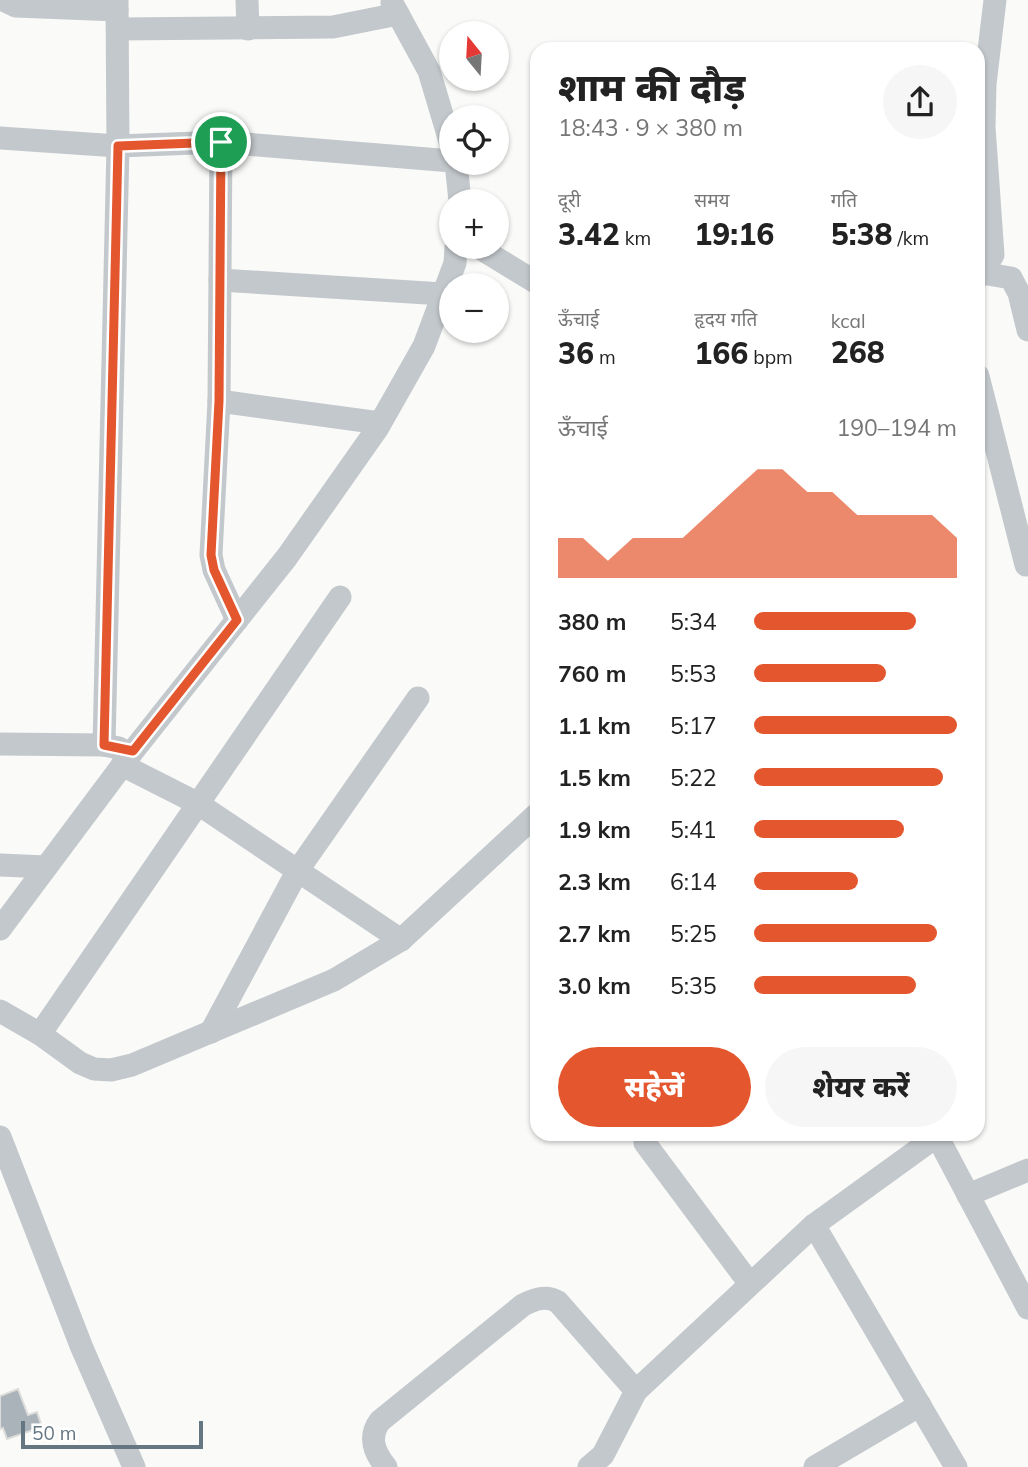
<!DOCTYPE html>
<html lang="hi">
<head>
<meta charset="utf-8">
<style>
  body { margin:0; font-family:Mulish,"Noto Sans Devanagari",sans-serif; background:#f6f6f6; color:#222; height:100vh; display:flex; flex-direction:column; font-size:26px; white-space:nowrap }
  * { box-sizing:border-box; margin:0 }
  p { font-size:23px; color:#767676 }
  .icon { flex:none; width:38px; height:38px; fill:none; stroke:currentColor; stroke-width:2; stroke-linecap:round; stroke-linejoin:round }
  .map { position:relative; flex:1; overflow:hidden }
  .side { position:absolute; left:530px; top:42px; width:455px; height:1099px; display:flex; flex-direction:column; background:#fff; border-radius:21px; box-shadow:0 2px 5px #0004 }
  .side>* { flex:none }
  .needle { width:46px; rotate:342deg }
  .controls { position:absolute; left:439px; top:21px; display:grid; gap:14px }
  .controls a { display:grid; place-items:center; width:70px; height:70px; border-radius:50%; background:#fff; box-shadow:0 2px 5px #0004; font-size:35px }
  .scale { position:absolute; left:21px; bottom:18px; width:182px; box-sizing:border-box; padding-left:7px; border:4px solid #657683; border-top:0; font-size:19px; line-height:24px; white-space:nowrap; color:#657683; -webkit-text-stroke:5px #fff; paint-order:stroke }
  .pin { position:absolute; display:grid; place-items:center; width:60px; height:60px; color:#fff; margin:-30px; border:4px solid #fff; border-radius:50%; box-shadow:0 2px 7px #0007 }
  .round { display:grid; place-items:center; flex:none; width:74px; height:74px; border-radius:37px; background:#f6f6f6 }
  .headline { display:flex; align-items:center; justify-content:space-between; height:119px; padding:0 28px }
  h1 { font-size:38px; font-weight:800; line-height:52px }
  .metrics { display:grid; grid-template-columns:repeat(3,1fr); gap:10px; height:119px; padding:7px 28px }
  .metrics div { display:grid; align-content:center }
  .metrics b { font-size:30px; font-weight:800 }
  .metrics small { font-size:19px; font-weight:400 }
  .metrics p { font-size:19px }
  .chart { height:196px; padding:14px 28px }
  .chart p { display:flex; justify-content:space-between }
  .chart svg { width:100%; height:126px; margin-top:7px; fill:#e4572e; opacity:.7 }
  .button { display:flex; gap:14px; margin-top:auto; padding:14px 28px }
  .button a { flex:1; height:80px; border-radius:42px; background:#e4572e; color:#fff; font-size:28px; font-weight:800; line-height:80px; text-align:center }
  .button a+a { background:#f6f6f6; color:#222 }
  ul { padding:0 28px; list-style:none; font-size:23px }
  li { display:grid; grid-template-columns:112px 84px 1fr; align-items:center; height:52px }
  li i { height:18px; border-radius:9px; background:#e4572e }
  .map>svg:first-child { display:block }
</style>
</head>
<body>
<div class="map">
<svg width="1028" height="1467" viewBox="0 0 1028 1467">
  <rect width="100%" height="100%" fill="#fafaf8"/>
  <path fill="#aab3b9" stroke="#dcdcda" stroke-width="2" d="M18,1389L28,1415L37,1412L42,1427L7,1439L3,1428L0,1429V1396Z"/>
  <g fill="none" stroke-linecap="round" stroke-linejoin="round">
    <g stroke="#c3c8cc" stroke-width="23">
      <path d="M3,0L16,6L117,10"/>
      <path d="M247,0L248,29"/>
      <path d="M392,3L429,71L452,148"/>
      <path d="M118,29L333,27L398,14"/>
      <path d="M0,138L118,146L221,142L452,161"/>
      <path d="M221,142L219,401L211,555L214,570L237,620"/>
      <path d="M456,163L460,201"/>
      <path d="M478,247L537,283"/>
      <path d="M982,273L1011,278L1019,293L1028,330"/>
      <path d="M978,277L993,255L984,127L985,84L995,0"/>
      <path d="M220,280L443,294"/>
      <path d="M978,376L1026,565"/>
      <path d="M219,401L380,423"/>
      <path d="M0,744L104,745L119,748"/>
      <path d="M104,745L118,146L117,0"/>
      <path d="M122,765L197,803L401,940"/>
      <path d="M0,865L46,867"/>
      <path d="M0,929L133,751L287,557L377,429L424,346L455,263L456,247"/>
      <path d="M0,1011L40,1034L80,1063L94,1069L111,1070L132,1065L334,980L401,940L537,814"/>
      <path d="M211,1032L298,870L418,698"/>
      <path d="M40,1034L340,597"/>
      <path d="M0,1137L82,1348L134,1467"/>
      <path d="M645,1143L750,1284"/>
      <path d="M968,1195L1028,1170"/>
      <path d="M814,1225L956,1467"/>
      <path d="M386,1467C374,1452 368,1437 380,1421L523,1305C535,1299 546,1295 558,1302L636,1391"/>
      <path d="M589,1467L603,1455L636,1391L814,1225L937,1136L1028,1308"/>
      <path d="M815,1467L920,1405"/>
    </g>
  </g>
  <g fill="none" stroke-linecap="round" stroke-linejoin="round">
    <defs>
      <path id="route" d="M221,142L219,401L211,555L214,570L237,620L133,751L104,745L118,146Z"/>
    </defs>
    <use href="#route" stroke="#fff" stroke-width="14"/>
    <use href="#route" stroke="#e4572e" stroke-width="9"/>
  </g>
</svg>
<div class="controls">
<a><svg class="needle" viewBox="-14 -14 28 28"><path d="M0-13l5 13h-10z" fill="#e53935"/><path d="M0 13l5-13h-10z" fill="#767676"/></svg></a>
<a><svg class="icon" aria-label="locate" viewBox="0 0 24 24"><circle cx="12" cy="12" r="6"/><path d="M12 2v4M12 18v4M2 12h4M18 12h4"/></svg></a>
<a>+</a>
<a>−</a>
</div>
<div class="scale">50 m</div>
<div class="pin" style="left:221px;top:142px;background:#1e9e55"><svg class="icon" aria-label="arrive" viewBox="0 0 24 24"><path d="M6 21V4h12l-3 4 3 4H6"/></svg></div>
<section class="side">
<div class="headline"><div><h1>शाम की दौड़</h1><p>18:43 · 9 × 380 m</p></div><a class="round"><svg class="icon" aria-label="share" viewBox="0 0 24 24"><path d="M12 15V3M7 8l5-5 5 5M5 13v7h14v-7"/></svg></a></div>
<div class="metrics">
<div><p>दूरी</p><b>3.42<small> km</small></b></div>
<div><p>समय</p><b>19:16</b></div>
<div><p>गति</p><b>5:38<small> /km</small></b></div>
</div>
<div class="metrics">
<div><p>ऊँचाई</p><b>36<small> m</small></b></div>
<div><p>हृदय गति</p><b>166<small> bpm</small></b></div>
<div><p>kcal</p><b>268</b></div>
</div>
<div class="chart"><p><span>ऊँचाई</span>190–194 m</p>
<svg viewBox="0 0 160 44" preserveAspectRatio="none"><path d="M0 44V30L10 30L20 38L30 30L40 30L50 30L60 22L70 14L80 6L90 6L100 14L110 14L120 22L130 22L140 22L150 22L160 30V44z"/></svg>
</div>
<ul>
<li><b>380 m</b>5:34<i style="width:80%"></i></li>
<li><b>760 m</b>5:53<i style="width:65%"></i></li>
<li><b>1.1 km</b>5:17<i style="width:100%"></i></li>
<li><b>1.5 km</b>5:22<i style="width:93%"></i></li>
<li><b>1.9 km</b>5:41<i style="width:74%"></i></li>
<li><b>2.3 km</b>6:14<i style="width:51%"></i></li>
<li><b>2.7 km</b>5:25<i style="width:90%"></i></li>
<li><b>3.0 km</b>5:35<i style="width:80%"></i></li>
</ul>
<div class="button"><a>सहेजें</a><a>शेयर करें</a></div>
</section>
</div>
</body>
</html>
